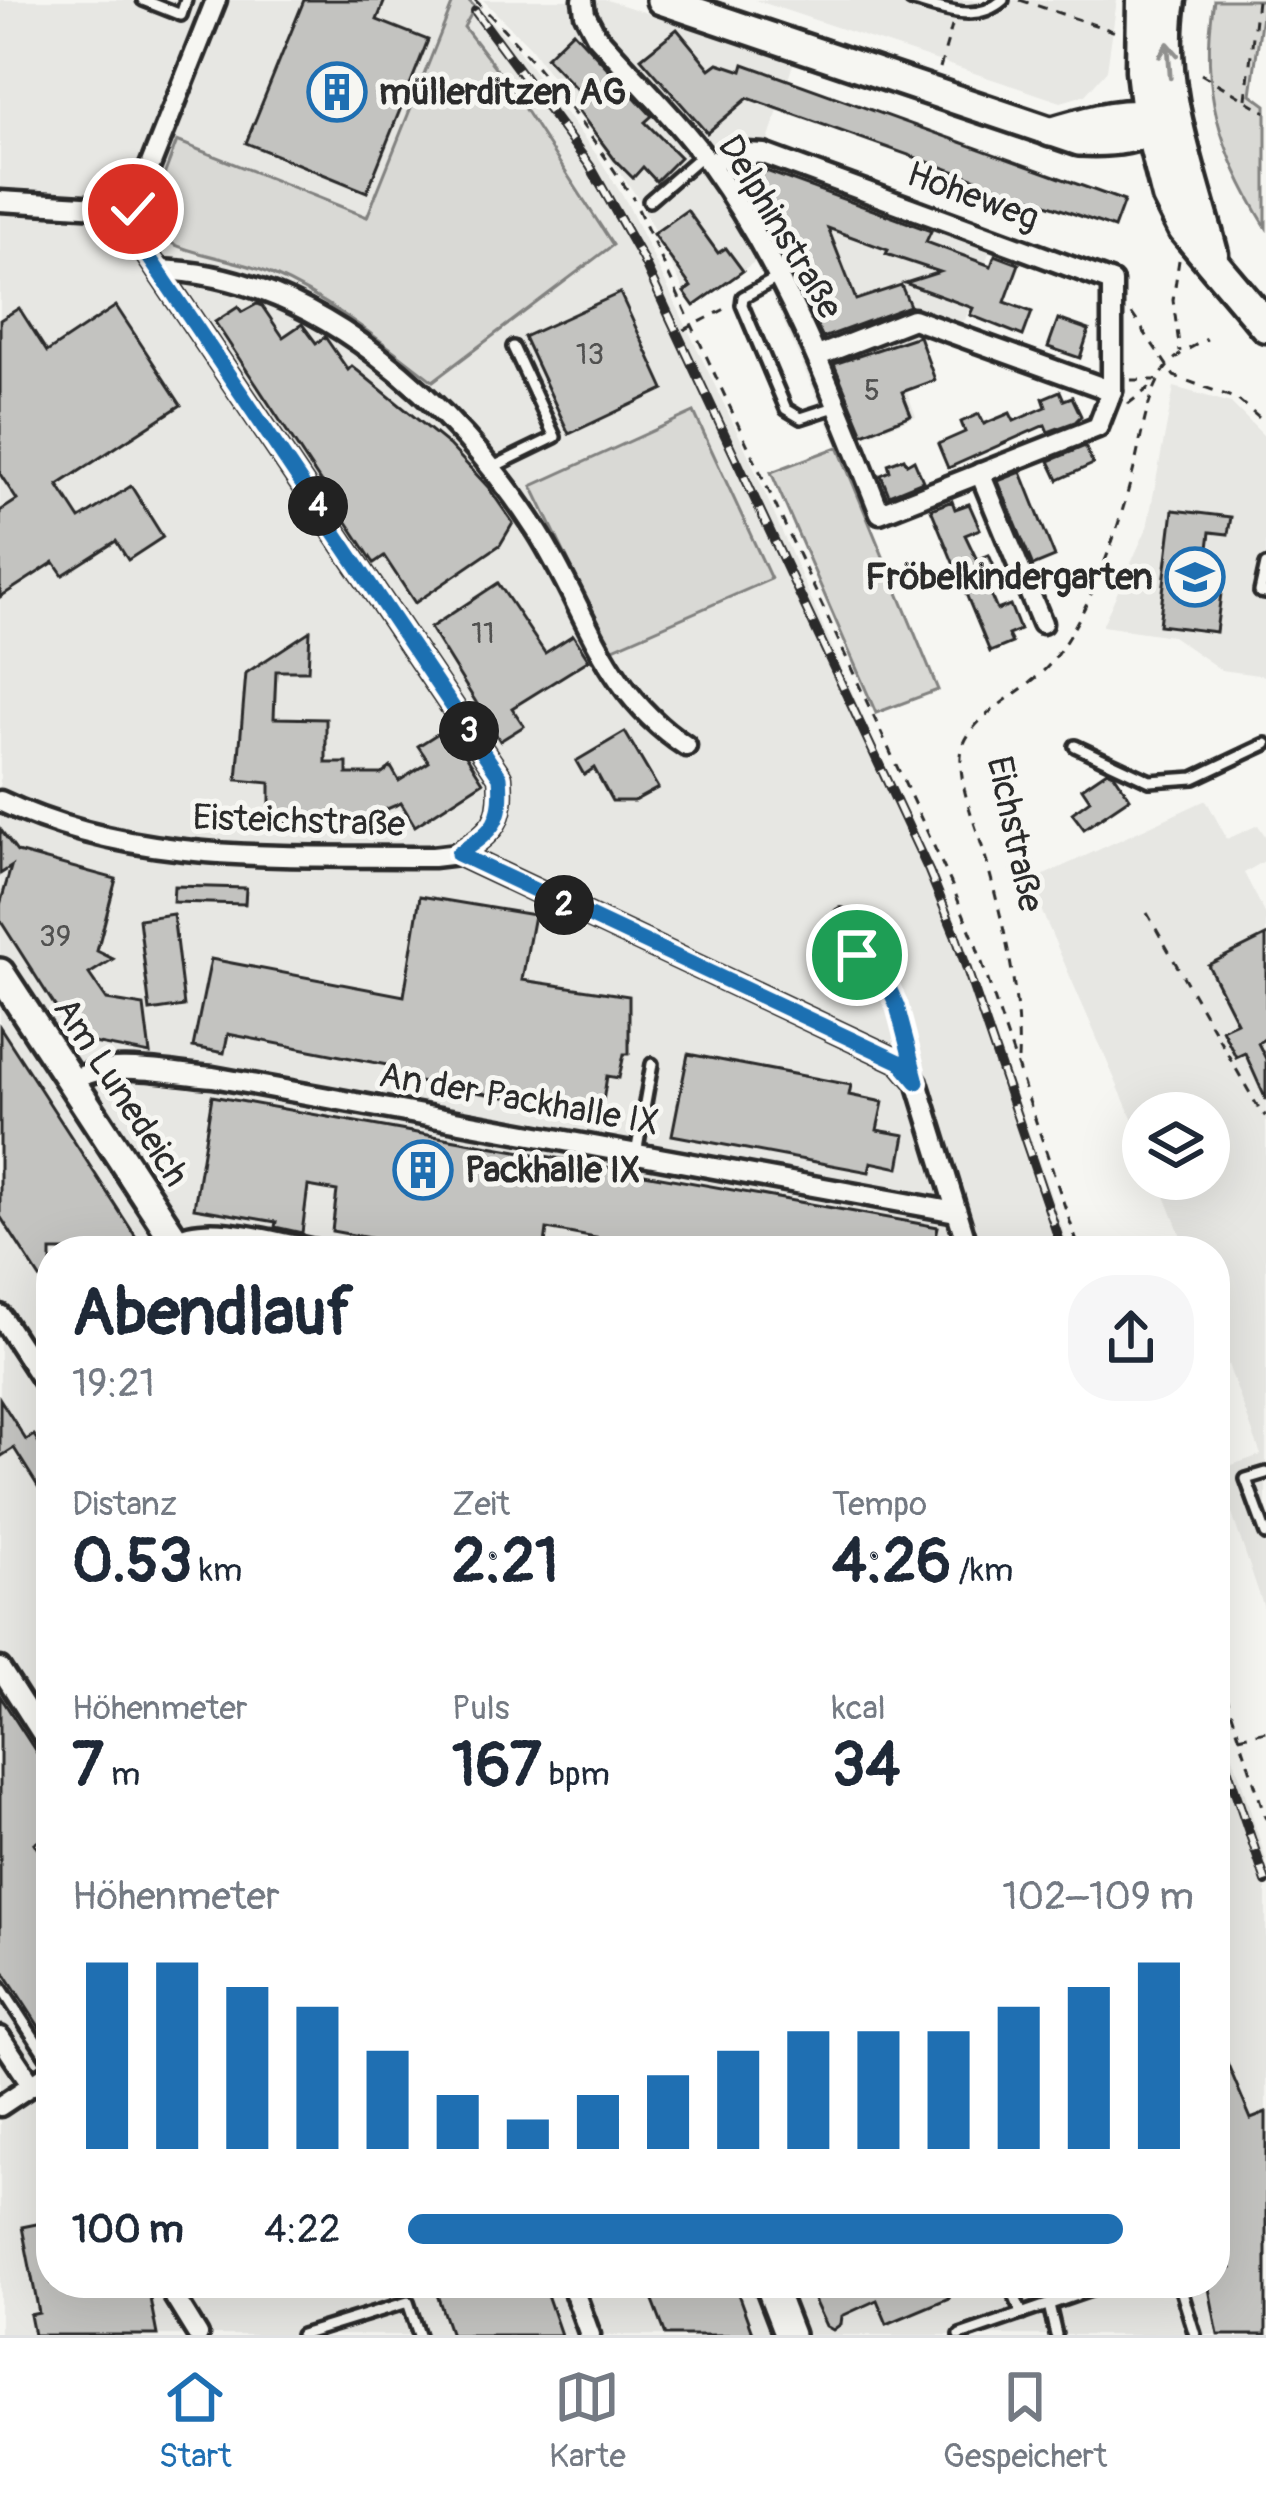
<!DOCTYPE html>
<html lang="de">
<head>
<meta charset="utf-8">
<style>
  body { margin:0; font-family:Pangolin,sans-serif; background:#f6f6f7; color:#1f2937; height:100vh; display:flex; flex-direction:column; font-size:45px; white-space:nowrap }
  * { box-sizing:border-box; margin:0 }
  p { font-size:39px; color:#747a83 }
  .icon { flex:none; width:66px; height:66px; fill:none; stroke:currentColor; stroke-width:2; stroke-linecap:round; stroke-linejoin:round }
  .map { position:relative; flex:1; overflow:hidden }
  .sheet { position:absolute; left:36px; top:1236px; width:1194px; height:1062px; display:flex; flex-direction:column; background:#fff; border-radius:48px; box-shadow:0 12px 48px #0002 }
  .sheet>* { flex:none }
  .fabs { position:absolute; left:1122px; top:1092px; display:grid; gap:24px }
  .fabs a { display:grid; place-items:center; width:108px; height:108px; border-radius:50%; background:#fff; box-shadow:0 12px 48px #0002; font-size:60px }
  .pin { position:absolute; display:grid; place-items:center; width:102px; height:102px; color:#fff; margin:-51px; border:6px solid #fff; border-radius:50%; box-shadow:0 3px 12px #0007 }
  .km { position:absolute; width:60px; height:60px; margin:-30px; border-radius:50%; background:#222; color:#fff; font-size:33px; line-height:60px; text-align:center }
  .round { display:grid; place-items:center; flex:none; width:126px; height:126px; border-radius:48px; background:#f6f6f7 }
  .head { display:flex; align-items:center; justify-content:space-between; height:204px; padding:0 36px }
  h1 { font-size:66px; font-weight:700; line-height:90px }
  .figures { display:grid; grid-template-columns:repeat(3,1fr); gap:18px; height:204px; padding:12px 36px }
  .figures div { display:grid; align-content:center }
  .figures b { font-size:60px; font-weight:700 }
  .figures small { font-size:33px; font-weight:400 }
  .figures p { font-size:33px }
  .chart { height:336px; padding:24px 36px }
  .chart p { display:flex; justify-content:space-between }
  .chart svg { width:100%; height:216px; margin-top:12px; stroke:#1f6fb2; stroke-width:6 }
  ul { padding:0 36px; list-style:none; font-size:39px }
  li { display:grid; grid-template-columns:192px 144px 1fr; align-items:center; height:90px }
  li i { height:30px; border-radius:15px; background:#1f6fb2 }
  .tabs { display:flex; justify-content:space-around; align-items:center; height:168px; border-top:3px solid #e0e1e3; background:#fff; font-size:33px; color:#747a83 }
  .tabs a { display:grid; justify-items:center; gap:6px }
  .tabs .current { color:#1f6fb2 }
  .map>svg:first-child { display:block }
</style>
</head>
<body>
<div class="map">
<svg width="1266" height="2335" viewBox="0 0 1266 2335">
  <rect width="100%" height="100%" fill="#f6f6f2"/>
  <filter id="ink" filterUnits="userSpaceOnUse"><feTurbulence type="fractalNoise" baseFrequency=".00833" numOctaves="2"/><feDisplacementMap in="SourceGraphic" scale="24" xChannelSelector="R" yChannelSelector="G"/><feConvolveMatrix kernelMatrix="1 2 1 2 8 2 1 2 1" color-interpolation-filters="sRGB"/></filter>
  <g filter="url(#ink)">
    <g fill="#e7e7e3">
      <path d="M0,0H468L512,42L599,158L627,203L747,452L969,960L1070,1251H51V2283H1215V1699L1266,1860V2335H0Z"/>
      <path d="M483,0H607L794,61L761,163L991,247L965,320L889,345L916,416L838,447L757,260L692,307L638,198L531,48Z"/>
      <path d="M755,0H1117L1107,70L1085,95L1061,102Z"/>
      <path d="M1174,387L1231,403L1266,438V676L1221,670L1172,636L1102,626L1147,528Z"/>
      <path d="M1206,800L1227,839L1258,825L1266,837V860L1244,873L1266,915V1614L1217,1470L1261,1455L1215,1329V1251H1187L1158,1179H1209V1113H1143V1144L1029,882Z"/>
    </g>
    <g fill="#d9d9d5" stroke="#828280" stroke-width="3">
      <path d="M454,0H468L475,7L464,27L509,85L613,245L433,381C382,342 331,300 271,274C234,257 191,257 158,236L151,210L177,141L367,217Z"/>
      <path d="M1214,0H1264L1251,94L1266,105V227C1220,152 1199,88 1214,0Z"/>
      <path d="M694,412L771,579L611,649L532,486Z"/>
      <path d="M838,447L938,690L876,713L771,472Z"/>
    </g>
    <g fill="#c3c3c0" stroke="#2b2b2b" stroke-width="3">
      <path d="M304,0H385L377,20L428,40L367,192L246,143Z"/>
      <path d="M677,29L710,69L718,63L742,71L744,64L1124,201L1114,228L748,98L707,133L641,58Z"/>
      <path d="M573,31L652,116L645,122L680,157L656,181L643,167L633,178L615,160L576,108L584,97L546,57Z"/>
      <path d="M758,168L931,231L926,242L991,266L995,255L1019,264L1005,302L1032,312L1023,336L970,315L973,308L905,283L940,272L886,254L888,250L828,228L856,300L901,285L910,306L823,338L777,244L738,183L745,172Z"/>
      <path d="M687,210L718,253L726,248L743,271L694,306L684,292L691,287L653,234Z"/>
      <path d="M620,293L664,389L569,434L524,337Z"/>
      <path d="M257,304L262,306L283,337L302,324L316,343L325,337L348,370L352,366L449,445L488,487L513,523L500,545L415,603L384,556L374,563L215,322L238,307L242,312Z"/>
      <path d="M116,306L181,405L58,485L80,519L131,486L163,537L128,560L116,541L63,575L54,562L0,597V511L17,500L0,474V320L19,308L47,352Z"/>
      <path d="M1058,319L1089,330L1080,358L1048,347Z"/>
      <path d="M919,336L935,380L902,392L911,415L863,434L834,364Z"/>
      <path d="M1060,391L1064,400L1072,397L1081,416L1075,422L1048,432L1045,425L948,468L938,444L965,432L961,422L979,414L984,424L1010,413L1014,421L1046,407L1043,398Z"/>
      <path d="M1085,446L1093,464L1058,480L1049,461Z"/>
      <path d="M904,458L907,464L914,460L923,481L889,495L881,475L890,471L888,464Z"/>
      <path d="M1021,472L1055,557L1033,566L998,481Z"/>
      <path d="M952,501L955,509L969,504L980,529L965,535L977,560L989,555L999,578L986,584L997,610L1010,605L1020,630L1008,635L1012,643L990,652L931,509Z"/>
      <path d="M1173,510L1231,517L1228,534L1210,532L1206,564L1212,565L1211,576L1223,578L1216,632L1159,625Z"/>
      <path d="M498,583L545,653L573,635L589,660L512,708L524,726L500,741L430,628Z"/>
      <path d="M310,631L308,671H276L274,718L326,719V763H347V774H382L391,767L399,781L429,762L418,746L448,727L483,782L415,826L401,803L382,811L381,836L364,835L365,824L270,822V783L237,780L246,673Z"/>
      <path d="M625,732L658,788L634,801H612L594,768L584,775L576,761Z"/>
      <path d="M1107,771L1114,774L1130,798L1084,829L1072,813L1090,800L1082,788Z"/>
      <path d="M0,829L17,852L116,879L97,951L113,959L89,974L107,1000L144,1006L150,1054L83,1041L60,1014L0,920V905L11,867L0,874Z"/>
      <path d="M174,886L246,888L245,904L173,902Z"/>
      <path d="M420,896L534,915L522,980L629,996V1054H624L619,1078L607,1076L601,1114L390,1077L392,1066L228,1034L224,1053L193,1047L211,959L404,996Z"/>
      <path d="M173,914L184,1006L150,1011L139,919Z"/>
      <path d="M1266,936V1038L1258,1043L1266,1059V1100L1245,1053L1236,1057L1222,1029L1237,1022L1208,965Z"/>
      <path d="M0,1027L145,1251H51V1295L0,1216Z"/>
      <path d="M688,1054L851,1085L849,1095L883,1102L877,1130L905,1135L899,1168L871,1162L869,1172L672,1135Z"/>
      <path d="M212,1096L938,1227L933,1251H666L547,1229L544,1251H440L332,1231L337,1191L308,1186L302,1233L275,1227L276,1222L194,1208Z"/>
      <path d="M0,1399L26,1440L34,1435L51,1462V1507L14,1448L0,1457Z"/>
      <path d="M0,1696L51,1775V1832L34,1843L51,1870V2021L40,2028L0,1966Z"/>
      <path d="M1215,2034L1251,2119L1266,2113V2335H1218L1208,2283H1215V2271L1231,2268L1215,2228Z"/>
      <path d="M51,2221V2283H147L157,2335H34L30,2315L39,2313L22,2227Z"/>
      <path d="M433,2283H543L561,2335H451Z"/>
      <path d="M646,2283H734L753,2335H666Z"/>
      <path d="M806,2283H942L949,2298L887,2324L877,2300L842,2316L841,2324L833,2330L826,2326Z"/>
    </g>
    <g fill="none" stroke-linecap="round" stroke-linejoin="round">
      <defs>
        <g id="lane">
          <path d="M143,0L181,15L186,0"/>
          <path d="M911,0C942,9 976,24 1003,0"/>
          <path d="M649,201L702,155"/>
          <path d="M777,278L743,297L742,305L786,409L801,418L838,406"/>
          <path d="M491,468L555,437L513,347"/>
          <path d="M1266,565L1260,592L1266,593"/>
          <path d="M1075,746L1150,781L1194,778L1266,744"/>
          <path d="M841,915L857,955L882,972L897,1006L914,1071"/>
          <path d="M636,1154L652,1064"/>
          <path d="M1266,1473L1246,1479L1266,1534"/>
          <path d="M0,1986L51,2064"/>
          <path d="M1009,2283L1022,2314"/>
          <path d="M1179,2283L1195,2335"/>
          <path d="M1049,2305L1056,2335"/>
          <path d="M301,2335L408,2302L419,2335"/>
          <path d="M960,2335L1111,2283"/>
        </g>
        <g id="street">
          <path d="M216,0L133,209L136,238L500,777C504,823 493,830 458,854"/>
          <path d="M583,0L585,14L596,35C634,78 678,120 711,166C787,272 833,394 880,513L1098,427L1112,391V282L764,154L730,152L710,164"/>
          <path d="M0,201L133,209"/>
          <path d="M158,270C316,274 455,404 537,531C588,611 602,691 686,746"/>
          <path d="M818,356L913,319L1112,391"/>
          <path d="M980,473L1042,623"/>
          <path d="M0,801C137,866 285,855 433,857L458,854L900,1062L917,1082L969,1251"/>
          <path d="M71,1081C111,1058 168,1074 213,1077L956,1212"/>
          <path d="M175,1241C205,1220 283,1244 320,1251"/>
          <path d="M0,1315L51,1393"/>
          <path d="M0,1668L51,1748"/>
          <path d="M0,2037L32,2085"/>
          <path d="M0,2106L51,2072"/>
          <path d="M166,2283L198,2335"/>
          <path d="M571,2283L590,2335"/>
        </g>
        <g id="secondary">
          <path d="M661,0L1079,141C1113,143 1142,139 1171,122"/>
          <path d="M1050,132C1087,121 1127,108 1165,118"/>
          <path d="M0,973L182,1251"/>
          <path d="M769,2283L789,2335"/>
        </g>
        <g id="primary">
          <path d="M1143,0L1142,70L1147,113L1168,197L1184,229L1266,326"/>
          <path d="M1170,0C1156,88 1191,171 1212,254"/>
        </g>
      </defs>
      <use href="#lane" stroke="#2b2b2b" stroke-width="18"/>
      <use href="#street" stroke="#2b2b2b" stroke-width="27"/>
      <use href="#secondary" stroke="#2b2b2b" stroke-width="36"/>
      <use href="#primary" stroke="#2b2b2b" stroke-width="39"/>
      <g stroke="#2b2b2b" stroke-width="3" stroke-dasharray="9 9" stroke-linecap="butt">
        <path d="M475,0C537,60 587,128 634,200"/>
        <path d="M1020,0L1116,32"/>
        <path d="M940,68L952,26"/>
        <path d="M1201,74L1266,112"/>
        <path d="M1246,99L1257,0"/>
        <path d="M638,209L951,883L976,945L1080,1251"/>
        <path d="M1179,260L1173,300L1180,352"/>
        <path d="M1132,314L1174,376L1237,399L1266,424"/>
        <path d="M684,330L729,307"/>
        <path d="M1131,380H1157"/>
        <path d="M1128,404L1158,381"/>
        <path d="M1147,913L1263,1116L1266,1114"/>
        <path d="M1018,1060C1021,994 1004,927 987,863C978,829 959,791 961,756C964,715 1029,693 1053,660C1091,608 1116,538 1132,476C1141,444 1145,399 1164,371C1175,355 1190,348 1207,339"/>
        <path d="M1215,1660L1266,1819"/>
        <path d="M1239,1737L1266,1731"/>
      </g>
      <use href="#lane" stroke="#f6f6f2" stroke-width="9"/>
      <use href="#street" stroke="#f6f6f2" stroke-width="18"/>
      <use href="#secondary" stroke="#f6f6f2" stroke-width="27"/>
      <use href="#primary" stroke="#f6f6f2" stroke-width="30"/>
      <defs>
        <g id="rail">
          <path d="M475,11L590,166L642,258L929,871L955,934L1063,1251"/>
          <path d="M1215,1732L1266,1882"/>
        </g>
      </defs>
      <use href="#rail" stroke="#2b2b2b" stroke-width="10"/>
      <use href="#rail" stroke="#f6f6f2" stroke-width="6" stroke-dasharray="18" stroke-linecap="butt"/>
    </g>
    <defs><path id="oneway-shaft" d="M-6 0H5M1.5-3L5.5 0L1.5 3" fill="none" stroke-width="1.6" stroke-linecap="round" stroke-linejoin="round" transform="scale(3)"/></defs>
    <use stroke="#90908e" href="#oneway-shaft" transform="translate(1169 60) rotate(-94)"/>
  </g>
  <g fill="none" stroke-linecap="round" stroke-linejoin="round" filter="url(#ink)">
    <defs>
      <path id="route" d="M133,209L136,238L500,777C504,823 493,830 458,854L900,1062L917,1082L897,1006L882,972L857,955"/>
    </defs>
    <use href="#route" stroke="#fff" stroke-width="24"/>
    <use href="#route" stroke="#1f6fb2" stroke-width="15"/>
  </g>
  <defs>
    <symbol id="building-ring" viewBox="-11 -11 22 22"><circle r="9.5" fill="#f6f6f2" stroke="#1f6fb2" stroke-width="1.5"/><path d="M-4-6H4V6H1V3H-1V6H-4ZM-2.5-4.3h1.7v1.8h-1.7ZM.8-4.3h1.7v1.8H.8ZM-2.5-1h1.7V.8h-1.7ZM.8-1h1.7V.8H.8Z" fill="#1f6fb2"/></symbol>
    <symbol id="school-ring" viewBox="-11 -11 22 22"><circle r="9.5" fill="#f6f6f2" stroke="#1f6fb2" stroke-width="1.5"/><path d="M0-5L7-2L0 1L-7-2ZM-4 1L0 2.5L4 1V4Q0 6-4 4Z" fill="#1f6fb2"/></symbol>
  </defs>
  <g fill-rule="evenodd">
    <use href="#building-ring" x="304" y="59" width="66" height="66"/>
    <use href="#school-ring" x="1162" y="544" width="66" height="66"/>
    <use href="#building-ring" x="390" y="1137" width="66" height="66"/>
  </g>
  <g text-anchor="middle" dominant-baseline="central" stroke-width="10" stroke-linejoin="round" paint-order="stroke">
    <g font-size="30" fill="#515150">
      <text x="590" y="354">13</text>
      <text x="872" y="390">5</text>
      <text x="483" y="633">11</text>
      <text x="55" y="936">39</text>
    </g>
    <g font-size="36" font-weight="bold" fill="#2b2b2b" stroke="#f6f6f2" text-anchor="start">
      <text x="379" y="92">müllerditzen AG</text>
      <text x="1153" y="577" text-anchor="end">Fröbelkindergarten</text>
      <text x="465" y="1170">Packhalle IX</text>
    </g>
    <g font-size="36" fill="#2b2b2b" stroke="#f6f6f2">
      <text transform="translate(973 196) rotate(20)">Hoheweg</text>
      <text transform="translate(780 227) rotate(59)">Delphinstraße</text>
      <text transform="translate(299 821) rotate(2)">Eisteichstraße</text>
      <text transform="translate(1015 834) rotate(78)">Eichstraße</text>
      <text transform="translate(121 1092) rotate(57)">Am Lunedeich</text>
      <text transform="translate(519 1099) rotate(10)">An der Packhalle IX</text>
    </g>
  </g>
</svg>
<div class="fabs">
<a><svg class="icon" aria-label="layers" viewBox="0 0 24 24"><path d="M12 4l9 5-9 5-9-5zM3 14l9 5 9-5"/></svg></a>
</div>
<div class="pin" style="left:857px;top:955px;background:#1e9e55"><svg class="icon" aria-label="arrive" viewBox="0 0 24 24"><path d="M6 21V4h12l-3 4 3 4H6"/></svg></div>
<div class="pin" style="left:133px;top:209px;background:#d93025"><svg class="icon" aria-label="check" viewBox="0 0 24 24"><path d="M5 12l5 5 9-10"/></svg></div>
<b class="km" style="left:564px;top:905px">2</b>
<b class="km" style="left:469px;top:731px">3</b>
<b class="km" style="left:318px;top:506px">4</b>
<section class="sheet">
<div class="head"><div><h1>Abendlauf</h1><p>19:21</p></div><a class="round"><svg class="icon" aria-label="share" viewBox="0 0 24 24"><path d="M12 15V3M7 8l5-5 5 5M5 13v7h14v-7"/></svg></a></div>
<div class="figures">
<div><p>Distanz</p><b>0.53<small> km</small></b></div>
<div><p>Zeit</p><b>2:21</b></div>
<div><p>Tempo</p><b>4:26<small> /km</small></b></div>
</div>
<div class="figures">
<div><p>Höhenmeter</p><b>7<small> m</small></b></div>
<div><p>Puls</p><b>167<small> bpm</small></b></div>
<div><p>kcal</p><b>34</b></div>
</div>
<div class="chart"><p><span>Höhenmeter</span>102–109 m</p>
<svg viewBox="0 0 160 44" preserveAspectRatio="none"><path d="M5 44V6M15 44V6M25 44V11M35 44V15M45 44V24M55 44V33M65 44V38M75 44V33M85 44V29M95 44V24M105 44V20M115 44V20M125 44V20M135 44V15M145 44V11M155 44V6"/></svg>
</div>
<ul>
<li><b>100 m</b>4:22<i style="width:91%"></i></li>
</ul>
</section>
</div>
<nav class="tabs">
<a class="current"><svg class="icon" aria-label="home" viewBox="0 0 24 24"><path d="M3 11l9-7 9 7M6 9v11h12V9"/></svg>Start</a>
<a><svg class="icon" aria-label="map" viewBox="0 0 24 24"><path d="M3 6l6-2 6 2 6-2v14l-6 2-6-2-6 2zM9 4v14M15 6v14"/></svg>Karte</a>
<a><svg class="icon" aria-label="saved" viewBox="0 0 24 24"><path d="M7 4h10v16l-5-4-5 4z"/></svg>Gespeichert</a>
</nav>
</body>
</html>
